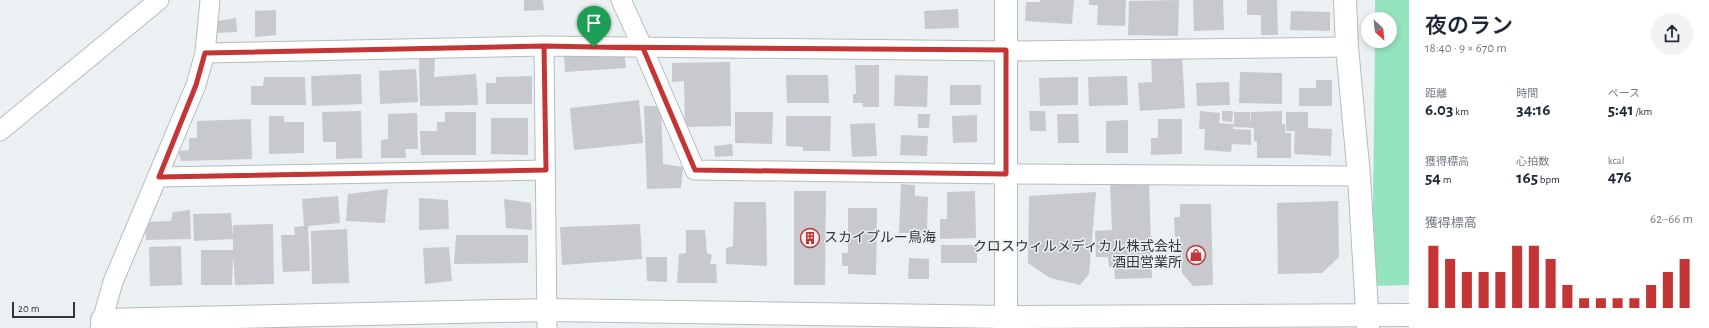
<!DOCTYPE html>
<html lang="ja">
<head>
<meta charset="utf-8">
<style>
  body { margin:0; font-family:"Alegreya Sans","Noto Sans JP",sans-serif; background:#f2f2f3; color:#1f2937; height:100vh; display:flex; flex-direction:column; font-size:15px; white-space:nowrap }
  * { box-sizing:border-box; margin:0 }
  p { font-size:13px; color:#747a83 }
  .icon { flex:none; width:22px; height:22px; fill:none; stroke:currentColor; stroke-width:2; stroke-linecap:round; stroke-linejoin:round }
  .map { position:relative; flex:1; overflow:hidden }
  .sheet { display:flex; flex-direction:column; background:#fff; width:300px }
  .sheet>* { flex:none }
  .needle { width:26px; rotate:153deg }
  .controls { position:absolute; left:1361px; top:12px; display:grid; gap:8px }
  .controls a { display:grid; place-items:center; width:36px; height:36px; border-radius:50%; background:#fff; box-shadow:0 2px 6px #0003; font-size:20px }
  .scale { position:absolute; left:12px; bottom:10px; width:63px; box-sizing:border-box; padding-left:4px; border:2px solid #333536; border-top:0; font-size:11px; line-height:14px; white-space:nowrap; color:#333536; -webkit-text-stroke:3px #ebf1f3; paint-order:stroke }
  .pin { position:absolute; display:grid; place-items:center; width:34px; height:34px; color:#fff; margin:-41px -17px; border-radius:50% 50% 50% 0; rotate:-45deg; box-shadow:0 0 4px #0007 }
  .pin .icon { rotate:45deg }
  .round { display:grid; place-items:center; flex:none; width:42px; height:42px; border-radius:21px; background:#f2f2f3 }
  .summary { display:flex; align-items:center; justify-content:space-between; height:68px; padding:0 16px }
  h1 { font-size:22px; font-weight:600; line-height:30px }
  .stats { display:grid; grid-template-columns:repeat(3,1fr); gap:6px; height:68px; padding:4px 16px }
  .stats div { display:grid; align-content:center }
  .stats b { font-size:17px; font-weight:600 }
  .stats small { font-size:11px; font-weight:400 }
  .stats p { font-size:11px }
  .chart { height:112px; padding:8px 16px }
  .chart p { display:flex; justify-content:space-between }
  .chart svg { width:100%; height:72px; margin-top:4px; stroke:#c43535; stroke-width:6 }
  main { display:flex; flex:1; min-height:0 }
  .map>svg:first-child { display:block }
</style>
</head>
<body>
<main>
<div class="map">
<svg width="1409" height="328" viewBox="0 0 1409 328">
  <rect width="100%" height="100%" fill="#ebf1f3"/>
  <path fill="#94e4be" d="M1375,0H1409V285L1372,286L1375,41H1390V19H1375Z"/>
  <g fill="#c7c9ce">
    <path d="M524,0H543L544,10L524,11Z"/>
    <path d="M1040,0H1074L1072,24L1025,21L1026,2H1040Z"/>
    <path d="M1089,0H1126L1125,26L1097,25L1098,5H1089Z"/>
    <path d="M1179,0L1178,36L1128,35L1129,1Z"/>
    <path d="M1193,0H1223L1224,30L1194,31Z"/>
    <path d="M1247,0H1277L1278,35H1261V15H1247Z"/>
    <path d="M958,9L959,28L925,29L924,11Z"/>
    <path d="M276,10V35L255,37V11Z"/>
    <path d="M1291,11L1330,12V31L1290,30Z"/>
    <path d="M236,18L237,32L217,33L218,21Z"/>
    <path d="M624,51L626,68L565,72L564,56Z"/>
    <path d="M1182,55L1185,108L1140,111L1138,83L1152,82L1151,56Z"/>
    <path d="M419,59H435L434,77L476,74L478,105L420,106Z"/>
    <path d="M730,62L731,126L685,127L684,81L672,82V63Z"/>
    <path d="M855,65H879V107H863V103H853V94H856Z"/>
    <path d="M416,69L418,102L380,104L379,71Z"/>
    <path d="M1240,72L1282,73V104L1239,103Z"/>
    <path d="M361,74L362,104L312,106L311,76Z"/>
    <path d="M786,75H828L829,103H787Z"/>
    <path d="M895,75L928,76L927,107L894,106Z"/>
    <path d="M532,76V104H486V83H496V77Z"/>
    <path d="M1127,76L1128,105L1089,106L1088,77Z"/>
    <path d="M264,77H305L306,105H251V86H263Z"/>
    <path d="M1078,77V105L1040,106L1039,78Z"/>
    <path d="M1316,80H1332V106H1299V88H1316Z"/>
    <path d="M1229,82L1230,105L1197,106L1196,83Z"/>
    <rect x="950" y="85" width="31" height="20"/>
    <path d="M639,100L643,143L574,150L570,108Z"/>
    <path d="M644,106H661L663,164L683,167L681,188L647,189Z"/>
    <path d="M361,111L362,158L336,159V142H323L322,112Z"/>
    <path d="M1029,111H1045L1046,131H1030Z"/>
    <path d="M1200,111L1220,113L1219,123L1234,124L1233,129L1251,130V145L1232,144L1231,152L1204,150L1205,129H1199Z"/>
    <path d="M1222,111H1233L1232,122L1222,121Z"/>
    <path d="M1282,111V124H1285V133H1291V158H1257V141L1254,142V128L1234,127V112H1250L1251,125V112Z"/>
    <path d="M445,112H476V155H421L420,131H437V122H445Z"/>
    <path d="M735,112H773L772,144L735,143Z"/>
    <path d="M1286,112H1308V128L1332,129L1331,156L1294,154L1295,131H1286Z"/>
    <path d="M417,113L418,149H405L406,158H381V140L388,139V114Z"/>
    <path d="M918,114H930L929,128H918Z"/>
    <path d="M1057,114H1078L1079,143H1058Z"/>
    <path d="M977,115V142L953,143L952,116Z"/>
    <path d="M269,116H284V122H304V153L269,154Z"/>
    <path d="M786,116H831L830,151H803V147L786,146Z"/>
    <path d="M491,118H528V155L491,154Z"/>
    <path d="M251,119L252,159L181,161L178,151L189,150V138H197V121Z"/>
    <path d="M1158,119H1182V154L1151,155V138H1158Z"/>
    <path d="M1128,120V153H1106V121Z"/>
    <path d="M875,123L877,156L852,157L850,124Z"/>
    <path d="M901,135L928,136L927,156L900,155Z"/>
    <path d="M732,144L733,156L715,157L714,146Z"/>
    <path d="M1149,181L1152,278L1115,279L1114,267H1109L1108,257H1096L1095,231L1112,230L1110,183Z"/>
    <path d="M901,184L915,185V196L928,197L927,233H899Z"/>
    <path d="M388,189L385,223L346,221L348,194Z"/>
    <path d="M794,191H826L825,285H794Z"/>
    <path d="M975,191L976,238L940,239V219H947V192Z"/>
    <path d="M1096,192L1089,274L1080,285L1050,278L1028,263L1029,196Z"/>
    <path d="M338,196L340,223L308,226L310,271L283,272L281,235H295L294,227L304,226L302,199Z"/>
    <path d="M419,198L448,200L449,229L419,230Z"/>
    <path d="M504,199L531,203L532,230L506,228Z"/>
    <path d="M1338,201L1339,257L1322,273L1278,274L1277,203Z"/>
    <path d="M734,202H766L767,266L726,264V248L733,246Z"/>
    <path d="M1180,204H1211L1213,285L1193,286L1182,273L1180,236L1175,237L1174,217H1180Z"/>
    <path d="M848,208H877L876,275L848,274V266H842V253H848Z"/>
    <path d="M190,210L191,239L146,240L145,222L171,221L173,212Z"/>
    <path d="M231,213L233,237V225L273,224L274,284L235,285L233,255L232,285H201V250H233V239L194,241L193,214Z"/>
    <path d="M640,224L642,259L562,265L560,227Z"/>
    <path d="M347,229L349,283L312,284L311,231Z"/>
    <path d="M686,230H705L707,253L712,255L710,264H716L717,283H677L679,254L686,253Z"/>
    <path d="M456,235H528V263L454,264Z"/>
    <rect x="941" y="245" width="36" height="18"/>
    <path d="M181,246L182,285L150,286L149,247Z"/>
    <path d="M449,247L452,281L425,284L423,248Z"/>
    <path d="M646,257H667V282L647,281Z"/>
    <path d="M909,258L929,259V279H908Z"/>
  </g>
  <g fill="none" stroke-linecap="round" stroke-linejoin="round">
    <defs>
      <g id="street">
        <path d="M621,0L643,48L695,170L1006,174L1359,176"/>
        <path d="M544,46L547,328"/>
        <path d="M205,53L544,46L1007,51L1347,47"/>
        <path d="M0,131L159,0"/>
        <path d="M159,177L545,170"/>
        <path d="M100,328L113,282L196,85L205,53L210,0"/>
      </g>
      <g id="secondary">
        <path d="M1006,0V328"/>
        <path d="M1345,0L1347,47L1359,176L1368,328"/>
        <path d="M102,320L548,310L1006,317L1409,315"/>
      </g>
    </defs>
    <use href="#street" stroke="#b6bbbd" stroke-width="21"/>
    <use href="#secondary" stroke="#b6bbbd" stroke-width="24"/>
    <use href="#street" stroke="#fff" stroke-width="19"/>
    <use href="#secondary" stroke="#fff" stroke-width="22"/>
  </g>
  <g fill="none" stroke-linecap="round" stroke-linejoin="round">
    <defs>
      <path id="route" d="M594,47L544,46L205,53L196,85L159,177L546,170L544,46L643,48L695,170L1006,174V50L594,47"/>
    </defs>
    <use href="#route" stroke="#fff" stroke-width="8"/>
    <use href="#route" stroke="#c43535" stroke-width="5"/>
  </g>
  <defs>
    <symbol id="building-ring" viewBox="-11 -11 22 22"><circle r="9.5" fill="#ebf1f3" stroke="#c43535" stroke-width="1.5"/><path d="M-4-6H4V6H1V3H-1V6H-4ZM-2.5-4.3h1.7v1.8h-1.7ZM.8-4.3h1.7v1.8H.8ZM-2.5-1h1.7V.8h-1.7ZM.8-1h1.7V.8H.8Z" fill="#c43535"/></symbol>
    <symbol id="shop-ring" viewBox="-11 -11 22 22"><circle r="9.5" fill="#ebf1f3" stroke="#c43535" stroke-width="1.5"/><path d="M-5-2.5h2.3a2.7 3.5 0 0 1 5.4 0H5L5.5 6h-11ZM-1.5-2.5h3a1.5 2.3 0 0 0-3 0Z" fill="#c43535"/></symbol>
  </defs>
  <g fill-rule="evenodd">
    <use href="#building-ring" x="799" y="227" width="22" height="22"/>
    <use href="#shop-ring" x="1185" y="244" width="22" height="22"/>
  </g>
  <g text-anchor="middle" dominant-baseline="central" stroke-width="3" stroke-linejoin="round" paint-order="stroke">
    <g font-size="14" fill="#333536" stroke="#ebf1f3" text-anchor="start">
      <text x="824" y="238">スカイブルー鳥海</text>
      <text x="1182" y="247" text-anchor="end">クロスウィルメディカル株式会社<tspan x="1182" dy="16">酒田営業所</tspan></text>
    </g>
  </g>
</svg>
<div class="controls">
<a><svg class="needle" viewBox="-14 -14 28 28"><path d="M0-13l5 13h-10z" fill="#e53935"/><path d="M0 13l5-13h-10z" fill="#747a83"/></svg></a>
</div>
<div class="scale">20 m</div>
<div class="pin" style="left:594px;top:47px;background:#1e9e55"><svg class="icon" aria-label="arrive" viewBox="0 0 24 24"><path d="M6 21V4h12l-3 4 3 4H6"/></svg></div>
</div>
<section class="sheet">
<div class="summary"><div><h1>夜のラン</h1><p>18:40 · 9 × 670 m</p></div><a class="round"><svg class="icon" aria-label="share" viewBox="0 0 24 24"><path d="M12 15V3M7 8l5-5 5 5M5 13v7h14v-7"/></svg></a></div>
<div class="stats">
<div><p>距離</p><b>6.03<small> km</small></b></div>
<div><p>時間</p><b>34:16</b></div>
<div><p>ペース</p><b>5:41<small> /km</small></b></div>
</div>
<div class="stats">
<div><p>獲得標高</p><b>54<small> m</small></b></div>
<div><p>心拍数</p><b>165<small> bpm</small></b></div>
<div><p>kcal</p><b>476</b></div>
</div>
<div class="chart"><p><span>獲得標高</span>62–66 m</p>
<svg viewBox="0 0 160 44" preserveAspectRatio="none"><path d="M5 44V6M15 44V14M25 44V22M35 44V22M45 44V22M55 44V6M65 44V6M75 44V14M85 44V30M95 44V38M105 44V38M115 44V38M125 44V38M135 44V30M145 44V22M155 44V14"/></svg>
</div>
</section>
</main>
</body>
</html>
